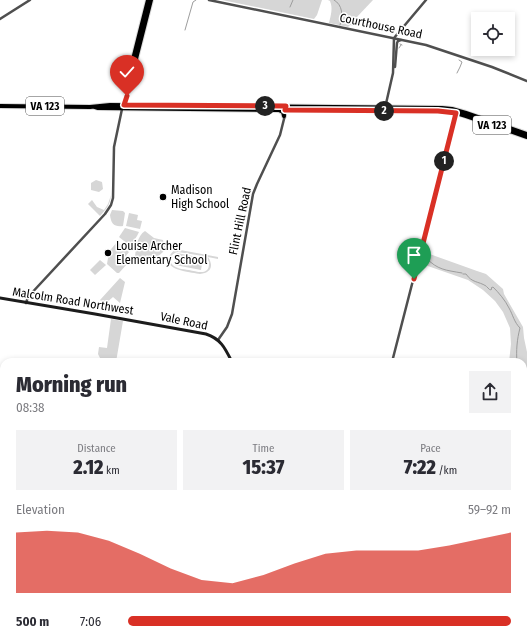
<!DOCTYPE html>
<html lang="en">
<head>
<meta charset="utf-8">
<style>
  body { margin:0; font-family:"Fira Sans Condensed",sans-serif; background:#f2f2f3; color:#2b2b33; height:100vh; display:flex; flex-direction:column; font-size:15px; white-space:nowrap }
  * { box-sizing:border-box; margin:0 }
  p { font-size:13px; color:#7c7c81 }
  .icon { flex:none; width:22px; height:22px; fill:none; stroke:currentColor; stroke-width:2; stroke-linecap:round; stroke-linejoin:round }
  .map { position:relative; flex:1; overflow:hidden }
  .panel { position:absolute; left:0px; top:358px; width:527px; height:286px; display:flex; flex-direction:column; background:#fff; border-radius:12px 12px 0 0; box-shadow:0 2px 6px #0003 }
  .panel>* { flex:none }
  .fabs { position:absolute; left:471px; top:12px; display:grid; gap:8px }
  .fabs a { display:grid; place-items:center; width:44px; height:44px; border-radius:0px; background:#fff; box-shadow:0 2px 6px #0003; font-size:20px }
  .pin { position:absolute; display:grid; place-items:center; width:34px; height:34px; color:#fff; margin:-41px -17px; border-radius:50% 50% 50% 0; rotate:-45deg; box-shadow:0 0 4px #0007 }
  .pin .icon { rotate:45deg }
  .km { position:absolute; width:20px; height:20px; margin:-10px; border-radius:50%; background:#222; color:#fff; font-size:11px; line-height:20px; text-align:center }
  .round { display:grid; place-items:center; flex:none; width:42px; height:42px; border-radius:0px; background:#f2f2f3 }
  .head { display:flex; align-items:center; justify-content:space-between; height:68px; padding:0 16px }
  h1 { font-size:22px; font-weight:800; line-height:30px }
  .figures { display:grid; grid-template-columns:repeat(3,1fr); gap:6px; height:68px; padding:4px 16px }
  .figures div { display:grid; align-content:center; border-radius:0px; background:#f2f2f3; text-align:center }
  .figures b { font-size:20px; font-weight:800 }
  .figures small { font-size:11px; font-weight:400 }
  .figures p { font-size:11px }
  .chart { height:112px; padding:8px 16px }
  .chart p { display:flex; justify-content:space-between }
  .chart svg { width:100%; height:72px; margin-top:4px; fill:#d93025; opacity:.7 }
  ul { padding:0 16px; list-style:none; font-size:13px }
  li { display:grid; grid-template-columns:64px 48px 1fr; align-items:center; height:30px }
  li i { height:10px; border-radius:5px; background:#d93025 }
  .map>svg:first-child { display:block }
</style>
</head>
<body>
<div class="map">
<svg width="527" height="644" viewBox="0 0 527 644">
  <rect width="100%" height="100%" fill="#fff"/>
  <g fill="#d6d6d6" fill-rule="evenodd">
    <path d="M222,0H322L317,15L314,19Z"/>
    <path d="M328,0H373L356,18L354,21V26L350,25L348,27L329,23C331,15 333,8 330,1Z"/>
    <path d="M96,180L102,182L103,189L99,192L91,190V183Z"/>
    <path d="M111,195C110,205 107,208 100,216L88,204L92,200L97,207L104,210L108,204Z"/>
    <path d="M112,210L123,211L125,213L123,226C114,227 111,224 110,215Z"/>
    <path d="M129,213L138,215L137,220L142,221L140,229L126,226Z"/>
    <path d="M125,228L139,232L137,236L131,245H129L119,237Z"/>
    <path d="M145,231L154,238L163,240L165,247L163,252L149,264L136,259L135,257C136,248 137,236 145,231Z"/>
    <path d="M117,242H118L129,252L125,257L127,264L119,273H117L107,264L108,258L107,254Z"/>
    <path d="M175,249L218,257V259L208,257C214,266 211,273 200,274C192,272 164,271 169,257C170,254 173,252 175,249ZM178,252L203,256L207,258L209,262C210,276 198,272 189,270C183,269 175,269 171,263C170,257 172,253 178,252Z"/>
    <path d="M424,252L477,271L486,274L503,289L504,294L523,327L524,338L527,352V367L523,386L527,388V436L523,441V362H509L511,344L510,328L503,312L495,301L483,290L468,280L422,264Z"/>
    <path d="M177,253L203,258L201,270L175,265Z"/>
    <path d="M100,260L106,265L95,275L90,270Z"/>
    <path d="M120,278L125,282L120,303L113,297L105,304L100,300Z"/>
    <path d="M111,319L123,321L116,362H100V358L98,354L99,347L107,348Z"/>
    <path d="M4,584V640H13L15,644H0V612L1,611L0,586Z"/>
    <path d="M525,612L527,614V644H501L504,640H523V615Z"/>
  </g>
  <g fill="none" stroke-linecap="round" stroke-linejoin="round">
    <g stroke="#9d9d9d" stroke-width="1">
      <path d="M334,0C343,5 343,16 340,25"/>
      <path d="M290,7L293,0"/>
      <path d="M487,19H488"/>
      <path d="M185,30L193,2L196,0"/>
      <path d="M400,44L402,45"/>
      <path d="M399,48L401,45"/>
      <path d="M457,73L460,67L462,62L459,60"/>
      <path d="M426,258C438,270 445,270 462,273"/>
      <path d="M463,274H466C472,283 478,281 486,286C486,286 490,290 490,290L492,289L491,288L493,287C499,293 505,300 509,308C513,315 514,322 520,328C517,339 516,351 517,362"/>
      <path d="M523,410L527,407"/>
      <path d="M0,635L4,632"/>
      <path d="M517,640L518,644"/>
    </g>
    <defs>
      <g id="primary">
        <path d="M126,87L148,0"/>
        <path d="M0,106L90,107L110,105L442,108L452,109L466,113L527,134"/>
        <path d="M124,106L151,0"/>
        <path d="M95,107L98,108L445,112L456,113L466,116L527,137"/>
        <path d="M279,110L283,112L284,116"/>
        <path d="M523,610L527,603"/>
        <path d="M482,644L488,640"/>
      </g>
    </defs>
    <use href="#primary" stroke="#dbdbdb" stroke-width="6"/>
    <g stroke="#4f4f4f" stroke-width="2.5">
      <path d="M209,0L426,45L492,67L527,81"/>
      <path d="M0,19L30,0"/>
      <path d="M395,67L397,43L398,41L401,40"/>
      <path d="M385,108L393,73L394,38L426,0"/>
      <path d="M26,303L28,297L105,214L111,205L113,198L114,147L122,109"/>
      <path d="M218,340L227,327L232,314L253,194L257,184L280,135L285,115"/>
      <path d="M392,362L456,113"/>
    </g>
    <g stroke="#1c1c1c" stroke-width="3">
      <path d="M0,298L95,314L206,334C221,339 225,348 232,362"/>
      <path d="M279,640L280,644"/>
    </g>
    <use href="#primary" stroke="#000" stroke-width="4"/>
  </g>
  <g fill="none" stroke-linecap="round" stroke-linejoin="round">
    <defs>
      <path id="route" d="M127,96L124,105L286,106L285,110L438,111L456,113L414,279"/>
    </defs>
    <use href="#route" stroke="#fff" stroke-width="8"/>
    <use href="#route" stroke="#d93025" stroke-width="5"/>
  </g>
  <g fill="#000" stroke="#fff" stroke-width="1.5">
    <circle cx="163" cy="197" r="4"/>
    <circle cx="108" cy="253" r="4"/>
  </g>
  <g text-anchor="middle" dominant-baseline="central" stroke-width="3" stroke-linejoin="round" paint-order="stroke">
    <g fill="#fff" stroke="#4c4c4c" stroke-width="1">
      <rect x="26" y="97" width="38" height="18" rx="3"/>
      <rect x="473" y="116" width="38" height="18" rx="3"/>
    </g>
    <g font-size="11" font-weight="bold" fill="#000">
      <text x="45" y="106">VA 123</text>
      <text x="492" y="125">VA 123</text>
    </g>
    <g font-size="12" fill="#000" stroke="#fff">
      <text transform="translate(381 26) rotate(12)">Courthouse Road</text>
      <text transform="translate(240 221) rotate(-78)">Flint Hill Road</text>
      <text transform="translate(73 301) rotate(9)">Malcolm Road Northwest</text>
      <text transform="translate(184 321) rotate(12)">Vale Road</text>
    </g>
    <g font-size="12" fill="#000" stroke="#fff" text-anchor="start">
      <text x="171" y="190">Madison<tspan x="171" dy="14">High School</tspan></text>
      <text x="116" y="246">Louise Archer<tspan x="116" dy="14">Elementary School</tspan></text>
    </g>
  </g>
</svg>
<div class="fabs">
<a><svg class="icon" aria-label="locate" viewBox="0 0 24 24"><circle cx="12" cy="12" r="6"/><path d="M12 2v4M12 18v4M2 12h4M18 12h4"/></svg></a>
</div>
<div class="pin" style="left:414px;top:279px;background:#1e9e55"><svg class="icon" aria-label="arrive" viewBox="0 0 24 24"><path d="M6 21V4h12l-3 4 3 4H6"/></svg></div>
<div class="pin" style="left:127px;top:96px;background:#d93025"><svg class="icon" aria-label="check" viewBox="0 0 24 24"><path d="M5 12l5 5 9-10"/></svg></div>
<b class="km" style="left:444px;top:161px">1</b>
<b class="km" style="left:384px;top:111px">2</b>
<b class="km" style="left:265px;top:106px">3</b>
<section class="panel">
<div class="head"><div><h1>Morning run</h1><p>08:38</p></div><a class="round"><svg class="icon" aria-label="share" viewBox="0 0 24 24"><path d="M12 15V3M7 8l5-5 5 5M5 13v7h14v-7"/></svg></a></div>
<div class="figures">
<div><p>Distance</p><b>2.12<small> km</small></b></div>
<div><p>Time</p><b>15:37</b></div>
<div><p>Pace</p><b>7:22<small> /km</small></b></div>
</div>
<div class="chart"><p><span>Elevation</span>59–92 m</p>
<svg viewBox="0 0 160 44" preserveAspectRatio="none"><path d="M0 44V7L10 6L20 7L30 12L40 20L50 29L60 36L70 38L80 33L90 26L100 20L110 18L120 18L130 18L140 15L150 11L160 7V44z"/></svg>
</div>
<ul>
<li><b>500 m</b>7:06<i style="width:100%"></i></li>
</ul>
</section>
</div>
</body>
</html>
